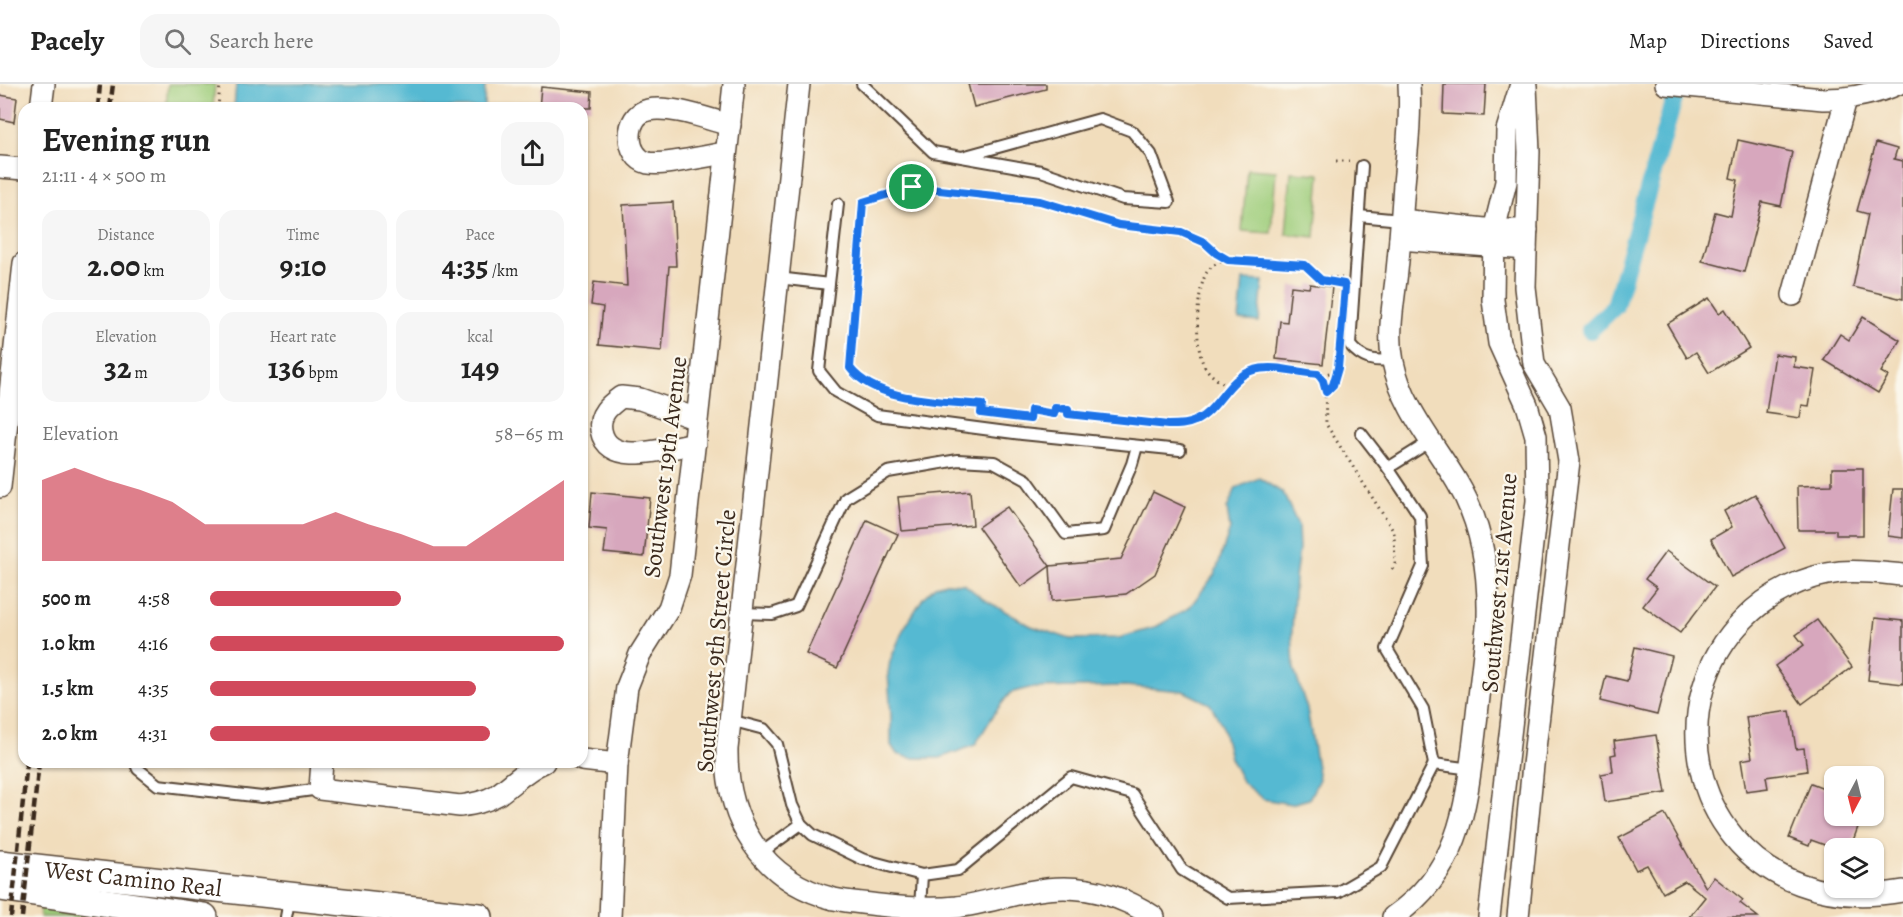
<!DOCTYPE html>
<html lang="en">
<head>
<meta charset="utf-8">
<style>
  body { margin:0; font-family:Alegreya,serif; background:#f6f6f6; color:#222; height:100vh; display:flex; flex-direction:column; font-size:22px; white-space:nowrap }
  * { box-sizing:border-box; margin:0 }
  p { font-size:20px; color:#767676 }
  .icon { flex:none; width:33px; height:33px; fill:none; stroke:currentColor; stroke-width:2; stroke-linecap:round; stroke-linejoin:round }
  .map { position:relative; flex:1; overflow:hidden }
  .panel { position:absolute; left:18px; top:18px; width:570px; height:666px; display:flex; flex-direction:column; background:#fff; border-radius:18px; box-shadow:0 2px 4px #0004 }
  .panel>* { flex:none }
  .needle { width:39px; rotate:187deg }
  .fabs { position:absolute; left:1824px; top:682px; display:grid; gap:12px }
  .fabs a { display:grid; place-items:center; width:60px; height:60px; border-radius:12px; background:#fff; box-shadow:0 2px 4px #0004; font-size:30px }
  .pin { position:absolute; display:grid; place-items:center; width:51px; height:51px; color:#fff; margin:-26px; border:3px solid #fff; border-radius:50%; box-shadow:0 2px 6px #0007 }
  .round { display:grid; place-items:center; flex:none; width:63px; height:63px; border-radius:18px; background:#f6f6f6 }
  .overview { display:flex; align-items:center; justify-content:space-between; height:102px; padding:0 24px }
  h1 { font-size:33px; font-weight:700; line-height:45px }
  .stats { display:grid; grid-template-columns:repeat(3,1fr); gap:9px; height:102px; padding:6px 24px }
  .stats div { display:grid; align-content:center; border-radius:15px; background:#f6f6f6; text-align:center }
  .stats b { font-size:30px; font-weight:700 }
  .stats small { font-size:16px; font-weight:400 }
  .stats p { font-size:16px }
  .chart { height:168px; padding:12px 24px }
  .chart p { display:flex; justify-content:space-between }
  .chart svg { width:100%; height:108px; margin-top:6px; fill:#d1495b; opacity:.7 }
  ul { padding:0 24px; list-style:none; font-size:20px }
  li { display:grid; grid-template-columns:96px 72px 1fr; align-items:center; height:45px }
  li i { height:15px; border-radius:8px; background:#d1495b }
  header { display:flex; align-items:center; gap:36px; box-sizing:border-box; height:84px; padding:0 30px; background:#fff; border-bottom:2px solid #e0e0e0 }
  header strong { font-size:28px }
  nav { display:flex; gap:33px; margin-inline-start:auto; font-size:21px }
  .search { width:420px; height:54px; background:#f6f6f6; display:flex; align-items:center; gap:15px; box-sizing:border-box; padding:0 21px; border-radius:18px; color:#767676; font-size:22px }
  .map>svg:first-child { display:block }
</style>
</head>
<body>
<header>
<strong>Pacely</strong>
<div class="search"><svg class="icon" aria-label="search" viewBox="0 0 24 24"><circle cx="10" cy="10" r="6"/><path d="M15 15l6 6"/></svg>Search here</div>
<nav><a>Map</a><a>Directions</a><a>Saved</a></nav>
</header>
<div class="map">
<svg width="1903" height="833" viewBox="0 0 1903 833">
  <rect width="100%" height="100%" fill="#fbf7ec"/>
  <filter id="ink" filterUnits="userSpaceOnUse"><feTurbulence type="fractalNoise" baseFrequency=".0167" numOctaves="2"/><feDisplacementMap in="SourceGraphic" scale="12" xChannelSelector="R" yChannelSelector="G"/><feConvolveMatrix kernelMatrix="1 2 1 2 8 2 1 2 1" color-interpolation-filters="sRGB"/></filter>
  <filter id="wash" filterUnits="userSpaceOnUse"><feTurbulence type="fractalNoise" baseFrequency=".008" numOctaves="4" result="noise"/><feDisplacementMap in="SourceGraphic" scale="24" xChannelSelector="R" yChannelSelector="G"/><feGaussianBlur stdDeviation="1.35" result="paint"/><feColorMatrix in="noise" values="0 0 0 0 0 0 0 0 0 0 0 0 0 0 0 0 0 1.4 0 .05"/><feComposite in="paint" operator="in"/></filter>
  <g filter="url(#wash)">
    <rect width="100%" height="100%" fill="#f1ddbc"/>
    <g fill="#9fcd7b" stroke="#6d7c4c" stroke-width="1.5">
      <path d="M168,0H215L213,24H166Z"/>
      <path d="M1247,85L1276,87L1271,149L1242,147Z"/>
      <path d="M1291,88L1320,90L1315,153L1286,150Z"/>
      <path d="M41,818L158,833H40Z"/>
    </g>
    <g fill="#54b9d2" stroke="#487278" stroke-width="1.5">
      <path d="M236,0H485L484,24H234Z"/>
      <path d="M1243,196L1263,197L1259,238L1239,236Z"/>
      <path d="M1259,394L1283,409L1298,441L1299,466L1295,494L1292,547L1294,585L1307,625L1319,695L1309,715L1291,720L1263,715L1243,699L1230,674L1222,641L1210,620L1183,607L1125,602L1029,604L1010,609L996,627L975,661L940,674H911L897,670L891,661V632L888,589L890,577L903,546L923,514L935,502L946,499L964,500L983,515L1031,542L1070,555L1119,554L1154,544L1189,524L1215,490L1230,445L1227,425L1236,404Z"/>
    </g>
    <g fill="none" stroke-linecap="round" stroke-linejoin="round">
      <path stroke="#54b9d2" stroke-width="18" d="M1590,246L1615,222L1674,15"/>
    </g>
    <g id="blocks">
      <g fill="#d7a7bd">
        <path d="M968,0H1046V5L974,23Z"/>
        <path d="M1444,0H1486L1484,32L1443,30Z"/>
        <path d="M541,3L592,8L591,24H539Z"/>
        <path d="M0,11L17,14L14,38L0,35Z"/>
        <path d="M1738,56L1792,68L1781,122L1762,118L1744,188L1702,177L1715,128L1731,132L1738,96L1730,94Z"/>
        <path d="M1876,59L1897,65L1894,75L1903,77V215L1853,203L1868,130L1857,127Z"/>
        <path d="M673,118L676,182H669L662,267L599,261L603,223L591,221L594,198L627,202L623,121Z"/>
        <path d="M1310,200L1332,203L1323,280L1276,275L1280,237L1287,238L1291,202L1309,204Z"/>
        <path d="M1709,214L1719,229L1725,225L1749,264L1709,289L1696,268L1687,274L1667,240Z"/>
        <path d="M1863,233L1900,256L1881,288L1888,292L1878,309L1824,276L1840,250L1849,256Z"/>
        <path d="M1775,270L1795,273L1794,283L1815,286L1809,322L1802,321L1800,334L1766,329Z"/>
        <path d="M1832,384H1863V451H1836V446H1798L1797,402L1832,401Z"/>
        <path d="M1893,405H1903V454L1888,452Z"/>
        <path d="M970,407L973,441L902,447L898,413Z"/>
        <path d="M592,408L650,414L644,473L604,469L607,446L589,444Z"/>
        <path d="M1153,408L1185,423L1155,490L1126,510L1052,517L1050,482L1121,475Z"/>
        <path d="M1755,410L1785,464L1731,493L1711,455L1732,443L1724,427Z"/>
        <path d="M1007,423L1050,482L1021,503L978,443Z"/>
        <path d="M867,436L898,450L837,584L806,570Z"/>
        <path d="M1666,467L1715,503L1680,549L1643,522L1657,504L1645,495Z"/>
        <path d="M1875,534L1903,537V600L1868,596Z"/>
        <path d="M1817,536L1852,583L1802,620L1775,582L1804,561L1796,551Z"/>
        <path d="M1635,563L1672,572L1657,631L1600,617L1606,592L1627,597Z"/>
        <path d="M1790,627L1796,665L1804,664L1807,687L1766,693L1768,704L1746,707L1741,676L1752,674L1746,633Z"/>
        <path d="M1656,651L1666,709L1605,718L1601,690L1613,688L1611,671L1616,670L1614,657Z"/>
        <path d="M1811,699L1834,708V732H1862L1850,765H1836L1811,756L1809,762L1789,754Z"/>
        <path d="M1665,730L1706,804L1714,793L1743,816L1740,819L1758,833H1689L1705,813L1685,797L1663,809L1647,781L1636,786L1619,754Z"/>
      </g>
    </g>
  </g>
  <g filter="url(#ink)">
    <use href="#blocks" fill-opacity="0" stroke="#564536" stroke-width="1.5"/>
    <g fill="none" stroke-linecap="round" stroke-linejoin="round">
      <defs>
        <g id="service">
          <path d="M862,0L933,68L1041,87L1123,115L1169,118L1151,70L1132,47L1100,35L962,73"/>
          <path d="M1362,82L1350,261C1362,276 1375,278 1393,276"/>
          <path d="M1359,132L1401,136"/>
          <path d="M778,194L829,200L838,120"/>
          <path d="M829,200L819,287L836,308L877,331L1022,350L1180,366"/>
          <path d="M1361,349L1388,384L1431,357"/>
          <path d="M1388,384L1420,432L1423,482L1387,565L1423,625L1434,680L1471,685"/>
          <path d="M742,529L772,530L796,522L846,414L888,388L958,376L994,378L1027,396L1066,450L1104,446L1132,380L1137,362"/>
          <path d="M730,636L764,645L777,660L792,721L801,740L813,751L862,775L922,791"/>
          <path d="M135,678L138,685L158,701L262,713L320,705"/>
          <path d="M761,769L801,740"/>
          <path d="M920,824L922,791L958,786L1071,693L1132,710L1182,786L1228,814L1338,808L1381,783L1434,680"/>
          <path d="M286,833L290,812"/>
        </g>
        <g id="minor">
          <path d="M799,0L727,665C726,736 762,797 834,815C849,818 864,819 879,821C905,824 931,826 957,823C993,818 1028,804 1064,804C1097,804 1127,815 1154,833"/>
          <path d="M1666,0L1823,15C1850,15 1873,11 1898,0"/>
          <path d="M41,24L44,0"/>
          <path d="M726,69C709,71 664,82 648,79C624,73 624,31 648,26C671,21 707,35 730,41"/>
          <path d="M0,83L24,85"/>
          <path d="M1401,136L1494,146H1527"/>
          <path d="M1400,155L1526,165"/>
          <path d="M1793,211L1846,15"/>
          <path d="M695,359C668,364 608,385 601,346C598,330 610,321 621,313L640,315L697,335"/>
          <path d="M0,403L24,179"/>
          <path d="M1903,491C1882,489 1861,486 1840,488C1804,492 1769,509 1744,535C1662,617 1691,760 1800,800C1834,813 1868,813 1903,807"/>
          <path d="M582,676L617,680"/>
          <path d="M322,678L320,705L460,722C473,720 485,718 497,711C513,700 526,685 544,678"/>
          <path d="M610,833L617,680L627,603L640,570L669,524L680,491L734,0"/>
          <path d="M1393,833C1461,786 1466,723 1475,648C1479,610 1484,572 1488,534C1489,487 1482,439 1457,398C1434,359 1402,323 1393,278C1387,248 1394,216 1397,187C1400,158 1402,129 1404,100C1407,67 1411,34 1409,0"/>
          <path d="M1489,833L1537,417L1536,352L1527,321L1499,259L1493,216L1494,146L1506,98L1507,46L1521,0"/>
          <path d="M1518,833L1533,681L1569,377L1560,324L1534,280L1525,203L1529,68L1526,2"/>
        </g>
        <g id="tertiary">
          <path id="s1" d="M0,780L479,833"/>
          <path d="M0,803L204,833"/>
        </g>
      </defs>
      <use href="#service" stroke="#564536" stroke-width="14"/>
      <use href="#minor" stroke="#564536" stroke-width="24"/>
      <use href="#tertiary" stroke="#564536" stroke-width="30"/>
      <g stroke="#564536" stroke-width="3" stroke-dasharray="1.5 4.5" stroke-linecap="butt">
        <path d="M218,24L220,0"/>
        <path d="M1336,77H1349"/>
        <path d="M912,103L1039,117L1119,141L1181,148L1204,158L1216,169L1228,176L1305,181L1321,196L1344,200L1345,203L1338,284C1322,300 1278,281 1256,286C1228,292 1220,325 1196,337C1187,341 1178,341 1168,341L1067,330L1068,325L1055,324L1054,330L1031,326L1030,335L981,329L982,321C942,317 876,318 850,284L863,118Z"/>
        <path d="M1227,176C1218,178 1212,181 1207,188C1196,205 1194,263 1204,281C1209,291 1219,297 1229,303"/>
        <path d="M1329,193L1342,194"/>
        <path d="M1318,290L1325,303L1326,340L1394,448L1395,480L1391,488"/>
        <path d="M1326,308L1333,301L1337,286"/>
      </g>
      <use href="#service" stroke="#fff" stroke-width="10"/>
      <use href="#minor" stroke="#fff" stroke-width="21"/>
      <use href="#tertiary" stroke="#fff" stroke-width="27"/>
      <g stroke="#3b2a1e" stroke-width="4.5" stroke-dasharray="9 4.5" stroke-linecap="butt">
        <path d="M98,24L100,0"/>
        <path d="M110,24L113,0"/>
        <path d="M11,833L27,678"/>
        <path d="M22,833L39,678"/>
      </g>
    </g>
  </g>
  <g fill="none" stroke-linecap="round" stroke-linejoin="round" filter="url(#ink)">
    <defs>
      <path id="route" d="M912,103L1040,117L1119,141L1181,148L1204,158L1216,169L1228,176L1305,181L1321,196L1344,200L1345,203L1338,284L1333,301L1326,308L1323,297L1318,290C1298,289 1274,280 1254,286C1227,294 1219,326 1195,337C1187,341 1178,341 1168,341L1068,330V325L1055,324L1054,330L1031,326L1030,335L981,329L982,321C942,317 876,318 850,284L863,118Z"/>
    </defs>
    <use href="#route" stroke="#fff" stroke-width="12"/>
    <use href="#route" stroke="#1a73e8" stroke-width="8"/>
  </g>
  <g text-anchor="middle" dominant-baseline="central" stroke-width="4.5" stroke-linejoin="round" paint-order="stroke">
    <g font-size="24" fill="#3b2a1e" stroke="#fbf7ec">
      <text transform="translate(665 383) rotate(-83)">Southwest 19th Avenue</text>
      <text transform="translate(1499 499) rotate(-85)">Southwest 21st Avenue</text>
      <text transform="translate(716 557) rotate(-85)">Southwest 9th Street Circle</text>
      <text stroke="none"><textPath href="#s1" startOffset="134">West Camino Real</textPath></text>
    </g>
  </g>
</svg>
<div class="fabs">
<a><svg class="needle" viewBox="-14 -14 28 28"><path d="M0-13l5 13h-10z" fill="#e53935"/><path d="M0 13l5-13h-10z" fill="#767676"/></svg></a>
<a><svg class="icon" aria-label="layers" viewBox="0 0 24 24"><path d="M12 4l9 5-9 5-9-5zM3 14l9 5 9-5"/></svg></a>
</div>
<div class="pin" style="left:912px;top:103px;background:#1e9e55"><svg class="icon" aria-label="arrive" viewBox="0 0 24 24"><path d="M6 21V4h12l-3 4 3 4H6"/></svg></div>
<section class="panel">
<div class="overview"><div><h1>Evening run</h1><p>21:11 · 4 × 500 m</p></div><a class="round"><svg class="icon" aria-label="share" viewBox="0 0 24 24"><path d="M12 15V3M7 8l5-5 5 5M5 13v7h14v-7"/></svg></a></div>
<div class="stats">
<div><p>Distance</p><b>2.00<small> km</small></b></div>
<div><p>Time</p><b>9:10</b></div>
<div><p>Pace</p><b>4:35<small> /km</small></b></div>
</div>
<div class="stats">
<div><p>Elevation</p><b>32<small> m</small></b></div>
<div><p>Heart rate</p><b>136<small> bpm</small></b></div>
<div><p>kcal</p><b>149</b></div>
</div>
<div class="chart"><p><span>Elevation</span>58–65 m</p>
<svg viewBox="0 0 160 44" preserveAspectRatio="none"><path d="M0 44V11L10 6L20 11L30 15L40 20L50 29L60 29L70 29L80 29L90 24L100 29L110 33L120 38L130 38L140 29L150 20L160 11V44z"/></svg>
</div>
<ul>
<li><b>500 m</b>4:58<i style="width:54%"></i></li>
<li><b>1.0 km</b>4:16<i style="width:100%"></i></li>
<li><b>1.5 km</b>4:35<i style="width:75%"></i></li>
<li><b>2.0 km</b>4:31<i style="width:79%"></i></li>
</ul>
</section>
</div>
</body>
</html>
